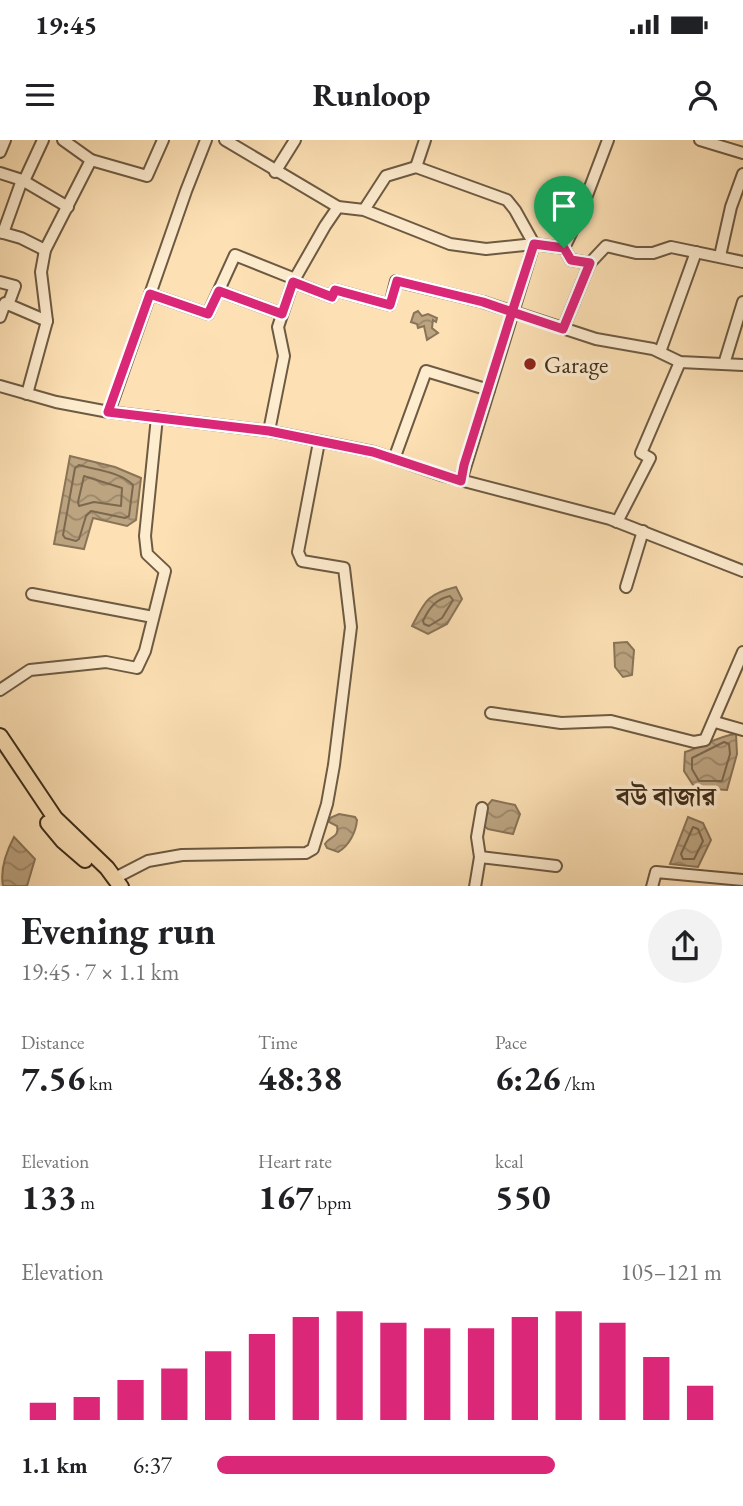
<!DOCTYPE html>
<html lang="en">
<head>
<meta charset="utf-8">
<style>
  body { margin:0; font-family:"EB Garamond","Noto Serif Bengali",serif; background:#f2f2f2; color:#202124; height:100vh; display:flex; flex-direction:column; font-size:26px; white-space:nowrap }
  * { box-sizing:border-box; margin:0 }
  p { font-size:23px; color:#757577 }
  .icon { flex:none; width:38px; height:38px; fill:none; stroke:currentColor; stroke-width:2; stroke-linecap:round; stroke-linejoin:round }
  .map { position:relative; height:746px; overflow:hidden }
  .drawer { display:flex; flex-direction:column; background:#fff; flex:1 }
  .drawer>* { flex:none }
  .pin { position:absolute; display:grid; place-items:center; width:60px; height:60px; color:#fff; margin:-72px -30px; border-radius:50% 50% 50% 0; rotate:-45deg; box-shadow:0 0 7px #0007 }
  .pin .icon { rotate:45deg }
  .round { display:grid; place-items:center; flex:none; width:74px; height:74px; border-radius:37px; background:#f2f2f2 }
  .summary { display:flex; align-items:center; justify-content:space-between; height:119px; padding:0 21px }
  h1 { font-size:38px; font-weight:700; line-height:52px }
  .stats { display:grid; grid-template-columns:repeat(3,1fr); gap:10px; height:119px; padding:7px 21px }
  .stats div { display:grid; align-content:center }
  .stats b { font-size:35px; font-weight:700 }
  .stats small { font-size:19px; font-weight:400 }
  .stats p { font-size:19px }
  .chart { height:196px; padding:14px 21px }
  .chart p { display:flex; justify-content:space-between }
  .chart svg { width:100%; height:126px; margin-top:7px; stroke:#db2777; stroke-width:6 }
  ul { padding:0 21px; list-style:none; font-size:23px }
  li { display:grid; grid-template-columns:112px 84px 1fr; align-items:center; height:52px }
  li i { height:18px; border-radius:9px; background:#db2777 }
  .status { display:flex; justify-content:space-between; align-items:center; height:49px; padding:0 35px; background:#fff; direction:ltr }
  .status svg { height:19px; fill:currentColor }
  header { display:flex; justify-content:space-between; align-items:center; height:91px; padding:0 21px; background:#fff; font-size:32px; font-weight:700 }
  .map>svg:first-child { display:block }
</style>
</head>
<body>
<div class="status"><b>19:45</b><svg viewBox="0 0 49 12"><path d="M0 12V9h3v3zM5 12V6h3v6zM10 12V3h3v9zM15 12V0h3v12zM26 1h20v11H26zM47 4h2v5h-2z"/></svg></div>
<header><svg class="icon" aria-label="menu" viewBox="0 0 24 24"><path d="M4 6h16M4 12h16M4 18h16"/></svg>Runloop<svg class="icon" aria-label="person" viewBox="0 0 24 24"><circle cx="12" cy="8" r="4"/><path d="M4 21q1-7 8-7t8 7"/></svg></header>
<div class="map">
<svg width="743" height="747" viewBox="0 0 743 747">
  <defs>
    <pattern id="water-waves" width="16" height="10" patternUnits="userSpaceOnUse" patternTransform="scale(1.75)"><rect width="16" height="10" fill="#bca481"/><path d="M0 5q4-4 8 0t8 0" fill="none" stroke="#9a8669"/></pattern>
  </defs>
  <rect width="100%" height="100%" fill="#fde1b5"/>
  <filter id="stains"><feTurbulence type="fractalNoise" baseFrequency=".00286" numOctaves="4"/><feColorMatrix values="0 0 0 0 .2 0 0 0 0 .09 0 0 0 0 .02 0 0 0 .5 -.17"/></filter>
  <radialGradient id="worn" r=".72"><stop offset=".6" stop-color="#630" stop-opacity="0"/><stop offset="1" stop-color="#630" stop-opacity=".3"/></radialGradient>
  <g fill="url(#water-waves)" stroke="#897458" stroke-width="2">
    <path d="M418,171L422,176L428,174L437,178L436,182L433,180L432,188L438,193L427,200L424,186L418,188L417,184L411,182L414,173Z"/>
    <path d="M70,316L115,327L141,338L136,380L127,386L93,378L84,409L54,404Z"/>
    <path d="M456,447L462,459L447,484L428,494L412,486C425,461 427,454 456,447Z"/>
    <path d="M627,502L634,510L632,535L623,537L615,527L614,503Z"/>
    <path d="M736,594L737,614L727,650L695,648L684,631L685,612C703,607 717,596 736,594Z"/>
    <path d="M492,660L515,665L520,674L513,694L488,689L483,685L486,667Z"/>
    <path d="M339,674L355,677L357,680C356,692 349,706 338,712L327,708L325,704C329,696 340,698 337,686L329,682L330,678Z"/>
    <path d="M688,677L703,683L711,700L698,727L670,724Z"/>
    <path d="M14,697L35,719L27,746H3C0,729 6,712 14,697Z"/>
  </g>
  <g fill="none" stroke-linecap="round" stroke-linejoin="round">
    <g stroke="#7c684e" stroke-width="2">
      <path d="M79,325C96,330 121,332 133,345L129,376L125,378L91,371L86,376L79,399L76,401L65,398L63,395L75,328Z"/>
      <path d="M84,336L122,348L121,366L94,362L79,366L78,362Z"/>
      <path d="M450,456L453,460L442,478L429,486L424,484L423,481C429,468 436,459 450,456Z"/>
      <path d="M724,602L729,604L730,614L722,641H699L692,629V618Z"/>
      <path d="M693,687L698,689L703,701L694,719H683L681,714Z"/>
    </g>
    <defs>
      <g id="minor">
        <path d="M225,0L338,67L364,70L450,104L486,109L534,104L515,70L507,60L416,27L386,36L364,70"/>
        <path d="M700,0L743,13"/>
        <path d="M0,12L5,0"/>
        <path d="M91,20L147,36L163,0"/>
        <path d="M416,27L425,0"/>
        <path d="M275,32L295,0"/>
        <path d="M0,33L22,40L68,67"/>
        <path d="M24,41L43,0"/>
        <path d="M0,92L21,98L45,110"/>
        <path d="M3,93L22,40"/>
        <path d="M564,108L571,120L590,123L606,106L636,113H653L671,107L743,122"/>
        <path d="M720,116L731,67L743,34"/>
        <path d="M0,142L15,146L8,165"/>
        <path d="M293,142L332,157L335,150L390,165L396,141L483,162L596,199L653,209L680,222L743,225"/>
        <path d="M219,151L282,174"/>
        <path d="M150,154L208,174L235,115L295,139"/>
        <path d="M0,177L5,163L47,181"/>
        <path d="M563,189L590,123"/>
        <path d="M660,212L696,112"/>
        <path d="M724,224L743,162"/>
        <path d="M0,246L56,262L109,272L269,291L374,312L441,335L610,379L743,431"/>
        <path d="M27,254L47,181L41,132L45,110L91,20L63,0"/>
        <path d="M109,272L186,51L206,0"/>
        <path d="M269,291L284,216L278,187L293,142L325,86L338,67"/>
        <path d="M394,319L426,231L489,250"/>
        <path d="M461,341L534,104L564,108L578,79L608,0"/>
        <path d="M617,382L650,318L641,313L680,222"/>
        <path d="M626,447L643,391"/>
        <path d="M32,454L153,477"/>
        <path d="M0,550L30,530L106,522L137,528L145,511L165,431L147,414L145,396L157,277"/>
        <path d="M491,573L561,583L611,581L694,602L705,600L743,512"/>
        <path d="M715,582L743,590"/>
        <path d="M480,717L556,726"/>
        <path d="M115,738L148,721L182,715L306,713L313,709L327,664L334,625L351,487L344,428L302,421L298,412L319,302"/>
        <path d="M475,747L480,717L477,697L482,668"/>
        <path d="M652,747L656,732L743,740"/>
      </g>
      <g id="major">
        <path d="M0,596L55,678L107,728L121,747"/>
        <path d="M48,683L63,701L85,720"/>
      </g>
    </defs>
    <use href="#minor" stroke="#6d5a42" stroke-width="14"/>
    <use href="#major" stroke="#3d2d1b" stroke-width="18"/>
    <use href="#minor" stroke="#feeccf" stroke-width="10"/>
    <use href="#major" stroke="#fde1b5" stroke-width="14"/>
  </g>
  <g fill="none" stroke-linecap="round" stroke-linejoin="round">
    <defs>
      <path id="route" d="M564,108L534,104L512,172L483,162L397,141L390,165L335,150L332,157L293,142L282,174L219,151L208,174L150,154L108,272L269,291L373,312L461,341L464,325L512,172L563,189L590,123L571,120L564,108"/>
    </defs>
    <use href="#route" stroke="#fff" stroke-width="14"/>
    <use href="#route" stroke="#db2777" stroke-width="9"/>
  </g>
  <circle fill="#8f2418" stroke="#feeccf" stroke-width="2.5" cx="530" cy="224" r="7"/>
  <g text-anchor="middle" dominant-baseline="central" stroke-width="7" stroke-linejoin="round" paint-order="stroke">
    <g font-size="24" fill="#3d2d1b" stroke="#feeccf" text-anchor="start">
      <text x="544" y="224">Garage</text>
    </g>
    <g font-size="26" font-weight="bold" fill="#3d2d1b" stroke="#feeccf">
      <text x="666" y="656">বউ বাজার</text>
    </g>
  </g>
  <rect width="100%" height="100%" filter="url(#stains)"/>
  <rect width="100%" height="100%" fill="url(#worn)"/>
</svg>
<div class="pin" style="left:564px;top:108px;background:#1e9e55"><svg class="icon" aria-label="arrive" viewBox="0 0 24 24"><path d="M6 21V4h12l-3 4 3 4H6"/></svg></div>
</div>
<section class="drawer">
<div class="summary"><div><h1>Evening run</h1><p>19:45 · 7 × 1.1 km</p></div><a class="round"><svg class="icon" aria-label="share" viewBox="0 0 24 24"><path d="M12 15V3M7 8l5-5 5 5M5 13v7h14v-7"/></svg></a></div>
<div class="stats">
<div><p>Distance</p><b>7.56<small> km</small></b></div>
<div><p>Time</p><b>48:38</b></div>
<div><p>Pace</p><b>6:26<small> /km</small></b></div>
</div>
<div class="stats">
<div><p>Elevation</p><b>133<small> m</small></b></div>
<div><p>Heart rate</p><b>167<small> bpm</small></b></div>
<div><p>kcal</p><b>550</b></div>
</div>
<div class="chart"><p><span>Elevation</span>105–121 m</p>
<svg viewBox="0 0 160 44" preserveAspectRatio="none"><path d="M5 44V38M15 44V36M25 44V30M35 44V26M45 44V20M55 44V14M65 44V8M75 44V6M85 44V10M95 44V12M105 44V12M115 44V8M125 44V6M135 44V10M145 44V22M155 44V32"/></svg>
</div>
<ul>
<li><b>1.1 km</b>6:37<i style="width:67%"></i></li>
</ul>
</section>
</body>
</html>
